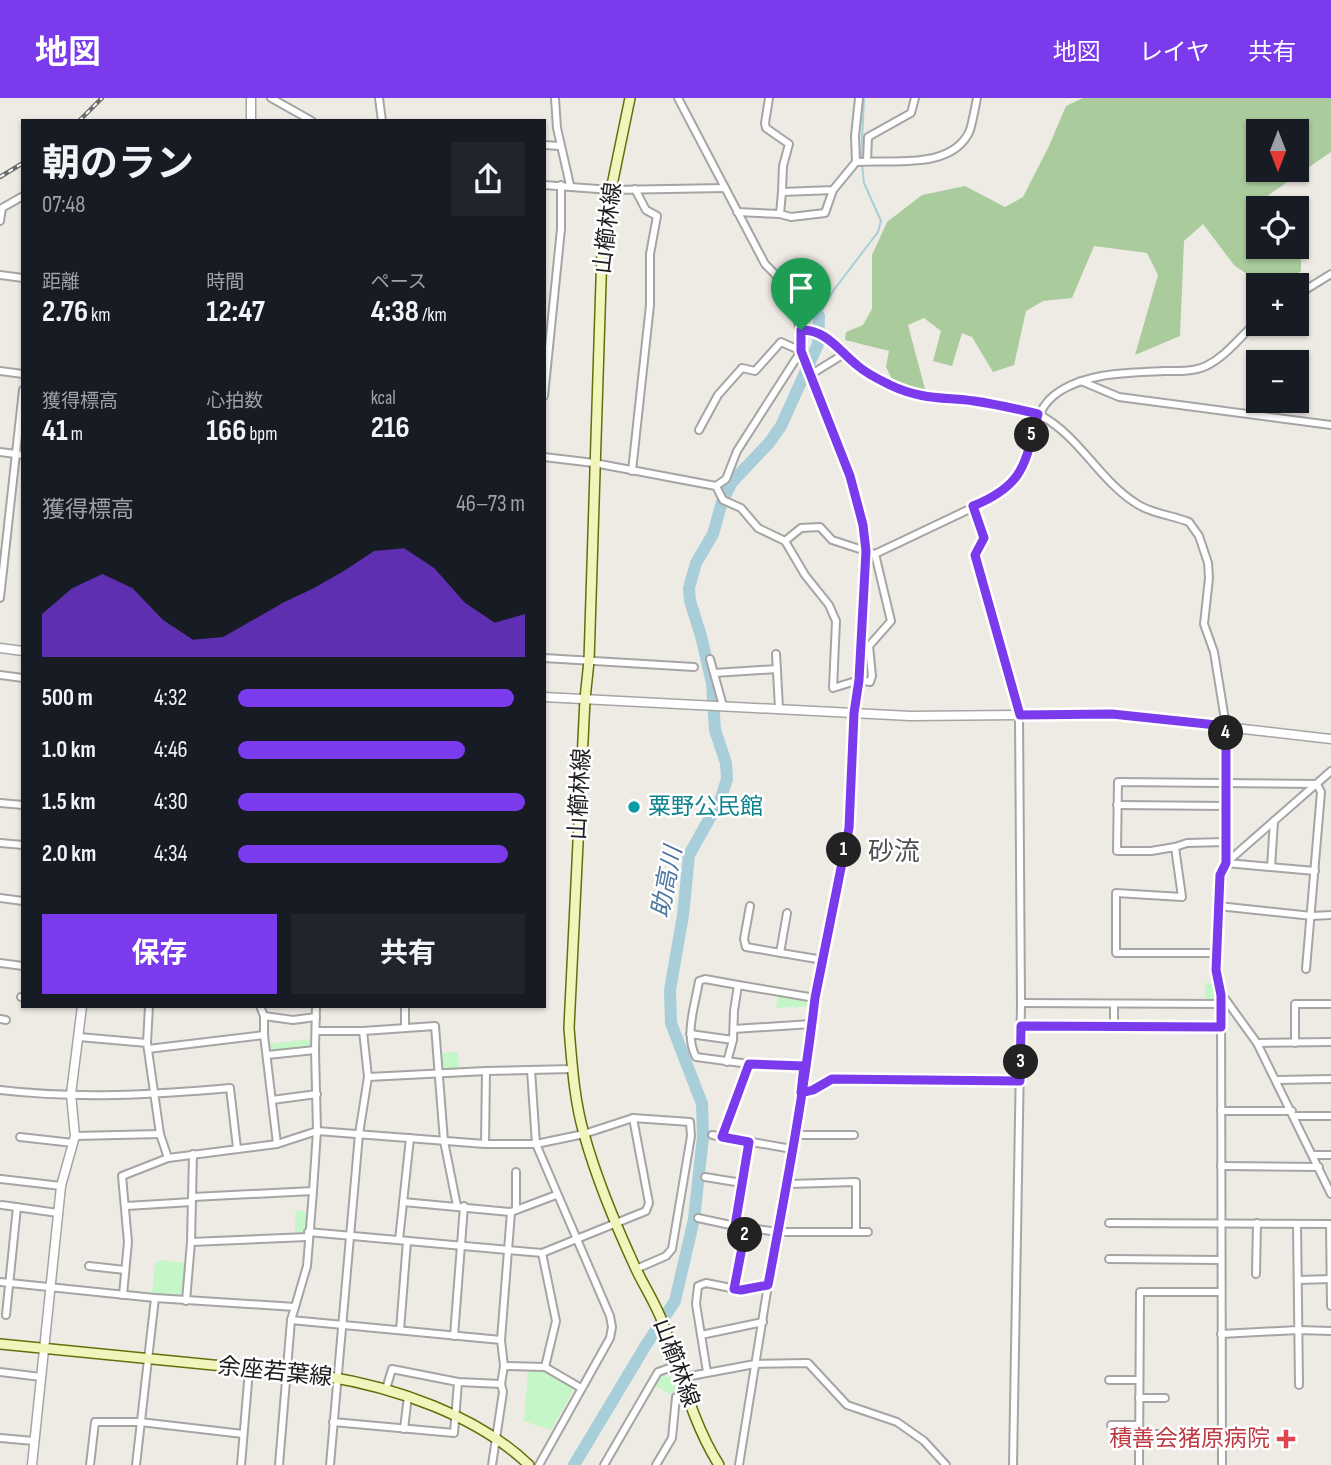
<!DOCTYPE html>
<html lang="ja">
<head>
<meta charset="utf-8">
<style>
  body { margin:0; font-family:"Sofia Sans Condensed","Noto Sans JP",sans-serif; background:#20242c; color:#f1f3f6; height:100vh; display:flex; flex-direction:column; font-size:26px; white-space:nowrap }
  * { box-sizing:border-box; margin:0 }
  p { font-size:23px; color:#9ea1a6 }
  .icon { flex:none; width:38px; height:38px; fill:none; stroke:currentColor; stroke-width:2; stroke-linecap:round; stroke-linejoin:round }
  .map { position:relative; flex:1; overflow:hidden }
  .side { position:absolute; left:21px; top:21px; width:525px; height:889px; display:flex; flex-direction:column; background:#171b24; border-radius:0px; box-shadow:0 2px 5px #0004 }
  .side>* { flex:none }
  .needle { width:46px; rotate:180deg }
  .tools { position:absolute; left:1246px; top:21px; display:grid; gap:14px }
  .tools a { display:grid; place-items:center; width:63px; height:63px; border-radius:0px; background:#171b24; box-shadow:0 2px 5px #0004; font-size:35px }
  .pin { position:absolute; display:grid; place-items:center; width:60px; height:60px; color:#fff; margin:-72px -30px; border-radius:50% 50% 50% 0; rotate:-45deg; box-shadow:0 0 7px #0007 }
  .pin .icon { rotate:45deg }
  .km { position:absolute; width:35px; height:35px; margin:-18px; border-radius:50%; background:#222; color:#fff; font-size:19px; line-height:35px; text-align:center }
  .round { display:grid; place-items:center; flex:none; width:74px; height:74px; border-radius:0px; background:#20242c }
  .summary { display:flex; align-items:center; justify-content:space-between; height:119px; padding:0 21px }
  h1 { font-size:38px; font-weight:700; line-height:52px }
  .stats { display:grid; grid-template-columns:repeat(3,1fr); gap:10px; height:119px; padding:7px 21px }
  .stats div { display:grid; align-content:center }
  .stats b { font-size:30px; font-weight:700 }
  .stats small { font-size:19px; font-weight:400 }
  .stats p { font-size:19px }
  .chart { height:196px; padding:14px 21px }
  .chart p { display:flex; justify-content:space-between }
  .chart svg { width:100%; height:126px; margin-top:7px; fill:#7c3aed; opacity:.7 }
  .primary-button { display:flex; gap:14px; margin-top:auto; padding:14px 21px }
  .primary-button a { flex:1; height:80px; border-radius:0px; background:#7c3aed; color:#fff; font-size:28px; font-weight:700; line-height:80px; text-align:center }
  .primary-button a+a { background:#20242c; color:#f1f3f6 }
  ul { padding:0 21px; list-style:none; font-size:23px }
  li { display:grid; grid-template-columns:112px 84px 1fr; align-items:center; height:52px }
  li i { height:18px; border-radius:9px; background:#7c3aed }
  header { display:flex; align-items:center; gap:42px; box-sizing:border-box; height:98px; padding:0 35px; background:#7c3aed; color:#fff }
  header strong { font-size:33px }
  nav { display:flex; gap:38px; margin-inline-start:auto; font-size:24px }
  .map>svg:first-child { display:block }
</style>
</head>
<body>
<header>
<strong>地図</strong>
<nav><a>地図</a><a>レイヤ</a><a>共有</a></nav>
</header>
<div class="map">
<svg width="1331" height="1367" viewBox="0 0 1331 1367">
  <rect width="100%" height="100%" fill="#eeebe4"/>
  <path fill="#aacb9c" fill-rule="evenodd" d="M1083,0H1331V54L1247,112L1258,122V149H1293L1301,155V173L1284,185L1262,187L1234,167L1203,126L1184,143L1180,238L1135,257L1158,177L1147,155L1094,148L1072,200L1043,203L1026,213L1014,267L993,274L972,239L962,235L952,268L933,263L941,233L924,220L908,227L926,295L894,285L886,269L889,253L845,242L846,234L863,227L872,211V157L887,124L922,97L965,88L1005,109L1023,99L1049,48L1066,8ZM1258,33H1297V72H1258Z"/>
  <g fill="#c4f6c8">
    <path d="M1205,885L1216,886L1219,896L1218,902H1205Z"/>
    <path d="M778,898L811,905V908L776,910Z"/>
    <path d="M312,941L309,950L274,954L269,946Z"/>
    <path d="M458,954L459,970L443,971L440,966L439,955Z"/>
    <path d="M296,1112L307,1114L305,1131L301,1135H295Z"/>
    <path d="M160,1162L186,1165L183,1195L178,1198L152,1195L155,1165Z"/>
    <path d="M528,1273C544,1273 566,1276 573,1293L551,1332L524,1323Z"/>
    <path d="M662,1277L671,1279L676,1291L672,1297L654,1287Z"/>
  </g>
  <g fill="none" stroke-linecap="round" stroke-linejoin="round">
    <g stroke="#a7ced9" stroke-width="2">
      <path d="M861,62L864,0"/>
      <path d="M819,218L833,193L878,134L881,123L864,85L862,67"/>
    </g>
    <path stroke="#a7ced9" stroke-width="12" d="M574,1367L646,1247L675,1203L694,1121L703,1039L702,1006L671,925L670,892L683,817L689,757L721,700L727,681L726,665L715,632L712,585L701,538L690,503L689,490L696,465L713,436L722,404L732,384L769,345L781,328L818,246L819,218"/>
    <defs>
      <g id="minor">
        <path d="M271,0L312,23"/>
        <path d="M379,0L382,23"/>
        <path d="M555,0L557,30L570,87"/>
        <path d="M678,0L765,166C793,192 800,216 801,253L850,378L863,427L866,453L859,582L854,615L849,730L815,900L788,1086L768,1187L739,1367"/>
        <path d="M769,0L765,25L766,30L789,46L783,68L782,94"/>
        <path d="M544,47L560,48"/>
        <path d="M867,63L868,39L911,15L915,0"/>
        <path d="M856,64L855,38L859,0"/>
        <path d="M544,87L611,92L725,90"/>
        <path d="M737,114L780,116L782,94L833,92L856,64C890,61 953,73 970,32C973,22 975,10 977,0"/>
        <path d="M780,116L791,119L825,115L833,92"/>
        <path d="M0,123L2,110L23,98"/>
        <path d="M0,177L23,180"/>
        <path d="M1297,197L1331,176"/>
        <path d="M801,232C825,231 840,253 857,268C866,276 879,282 889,287C929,306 972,300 1014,310C1023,312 1033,313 1040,317C1079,338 1098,380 1134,404C1149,415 1171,417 1189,424L1199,438L1208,465L1209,480L1204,526L1214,554L1226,628V765"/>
        <path d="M0,273L23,276"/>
        <path d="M810,277L844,256"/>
        <path d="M1081,283L1119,299L1331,327"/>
        <path d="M544,298L561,131V87"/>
        <path d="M699,332L718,297L742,270L755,273L781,244L801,253L737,353L726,381L716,388"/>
        <path d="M0,354L23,357"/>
        <path d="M544,359L594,365L716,388L723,402L741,410L758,430L785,443L805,477L829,507L836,523L833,590L859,582L870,584L872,578L869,548L891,523L875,456"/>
        <path d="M632,373L650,207V156L657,118L646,112L635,91"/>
        <path d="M973,408L983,440L975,457L1019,617L1021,905L1013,1367"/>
        <path d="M785,443L801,430L820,429L832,442L875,456L995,399C1004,391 1016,383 1022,373C1038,346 1028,313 1060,293C1090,274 1129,275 1163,273C1177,273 1193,274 1206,268C1227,258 1240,238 1258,223"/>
        <path d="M0,500L23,292"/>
        <path d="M776,556L779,610"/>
        <path d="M544,560L694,569"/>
        <path d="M710,561L723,608"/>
        <path d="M714,575L777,571"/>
        <path d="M0,577L23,580"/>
        <path d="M0,705L23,707"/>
        <path d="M1117,707L1226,708"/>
        <path d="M0,745L23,747"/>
        <path d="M1175,749L1187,745L1226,744"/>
        <path d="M1226,765L1315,773"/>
        <path d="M1271,769L1274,723"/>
        <path d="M0,800L23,803"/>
        <path d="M750,808L744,841L746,849L823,862"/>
        <path d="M1218,808L1312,818L1331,817"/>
        <path d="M780,855L787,815"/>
        <path d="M1217,855H1116V795L1182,799L1175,749L1151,753H1117L1118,684L1317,686"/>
        <path d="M0,865L23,868"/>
        <path d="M1306,871L1321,694L1317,686"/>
        <path d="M738,887L815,900"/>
        <path d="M1223,898L1257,945L1331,1096"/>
        <path d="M21,899H23"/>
        <path d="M1021,905L1221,906"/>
        <path d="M1114,906V929"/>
        <path d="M260,908L264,918L293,922L316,919"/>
        <path d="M405,908V930"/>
        <path d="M264,918V937L277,1046"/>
        <path d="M0,921L6,922"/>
        <path d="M1021,928L1221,929"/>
        <path d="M734,931L812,926"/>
        <path d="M316,933H363"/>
        <path d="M690,936L733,942L734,913L738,887L705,881L699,883C695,908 684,936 696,959L749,966L804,968"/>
        <path d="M79,939L147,945L160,1036L168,1060"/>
        <path d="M147,945L149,908"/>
        <path d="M1257,945L1331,944"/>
        <path d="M1295,945V906H1331"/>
        <path d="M148,951L264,937"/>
        <path d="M267,957L315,952"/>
        <path d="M727,964L733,942"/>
        <path d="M531,972L536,1046L610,1218L612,1229L610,1240L539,1367"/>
        <path d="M368,979L486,973L572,971"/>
        <path d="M1277,982L1331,981"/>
        <path d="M0,992C76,1001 153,997 230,990L237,1050"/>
        <path d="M801,995L813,992L832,981L1020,983"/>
        <path d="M272,1002L317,996"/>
        <path d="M1221,1013H1292"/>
        <path d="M1295,1018H1331"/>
        <path d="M712,1037L792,1051"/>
        <path d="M795,1037H854"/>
        <path d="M75,1038L160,1036"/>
        <path d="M20,1039L73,1045"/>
        <path d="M722,1039L749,966"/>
        <path d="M485,1046L486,973"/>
        <path d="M193,1056L191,1144L308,1139"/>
        <path d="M1314,1057H1331"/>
        <path d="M1221,1068L1319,1069"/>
        <path d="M705,1079L742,1085"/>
        <path d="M1,1081L61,1088"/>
        <path d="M788,1086L856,1084V1134"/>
        <path d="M193,1099L313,1093"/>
        <path d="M403,1104L511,1114L556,1097"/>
        <path d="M2,1107L58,1115"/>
        <path d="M126,1108L192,1104"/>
        <path d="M516,1112V1074"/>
        <path d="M698,1120L735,1128L749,1044"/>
        <path d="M1109,1125L1331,1126"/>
        <path d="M1297,1126L1299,1287"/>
        <path d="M1330,1126L1331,1208"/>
        <path d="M735,1128L778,1134H868"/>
        <path d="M308,1134L542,1155L646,1113L649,1105L633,1020"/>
        <path d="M399,1142L410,1040"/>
        <path d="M542,1155L556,1223L545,1269"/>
        <path d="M1109,1161L1221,1162"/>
        <path d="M89,1168L125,1172"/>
        <path d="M1256,1176L1257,1125"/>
        <path d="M1298,1182L1331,1181"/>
        <path d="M0,1184L155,1200L295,1209L307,1168L313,1093L317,1033L315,952L316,908"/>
        <path d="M734,1191L746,1129"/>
        <path d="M123,1197L128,1144L122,1078L168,1060L277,1046L317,1033L485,1046H536L584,1036L633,1020L690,1024L691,1038L672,1151L666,1158L636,1171"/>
        <path d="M186,1203L191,1144"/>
        <path d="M6,1217L17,1109"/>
        <path d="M291,1222L501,1242"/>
        <path d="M400,1232L407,1143"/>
        <path d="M1221,1236L1298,1232L1331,1233"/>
        <path d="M701,1237L763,1224"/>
        <path d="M454,1238L464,1108"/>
        <path d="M504,1268L545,1269L581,1290"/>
        <path d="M0,1274L41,1279"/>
        <path d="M707,1274L696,1206L698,1188L706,1185L741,1192L768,1187"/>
        <path d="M680,1280L755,1266L808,1265L847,1307L897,1324L924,1343L946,1367"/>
        <path d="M1109,1282H1139"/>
        <path d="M386,1291L392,1271L458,1284L501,1286"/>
        <path d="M1139,1300H1165"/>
        <path d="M333,1324L454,1335L458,1284"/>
        <path d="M1111,1327H1139"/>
        <path d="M404,1331L408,1298"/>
        <path d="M1139,1336H1166"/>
        <path d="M0,1340L34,1343"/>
        <path d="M90,1367L95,1324H140L243,1336"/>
        <path d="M136,1367L155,1200"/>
        <path d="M241,1367L249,1272"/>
        <path d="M279,1367L291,1222L295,1209"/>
        <path d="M330,1367L359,1036L368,979L363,933L435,928L444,1043L457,1108"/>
        <path d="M492,1367L503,1294L501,1286L504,1268L501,1242L511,1114"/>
        <path d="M604,1367L658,1274L675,1268"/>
        <path d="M656,1367L672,1340L676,1299L685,1294"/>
        <path d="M1139,1367L1140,1194H1221"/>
        <path d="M1222,1367L1221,897L1216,872L1220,777L1226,765L1331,673"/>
      </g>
      <g id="tertiary">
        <path d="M251,0V23"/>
        <path d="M0,550L23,553"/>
        <path d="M544,599L910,618L1112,616L1331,641"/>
        <path d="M32,1367L61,1088L75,1038L71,996L82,908"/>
      </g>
      <g id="secondary">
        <path d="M630,0L611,92L602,152L589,563L585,601L569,930C572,966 574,1001 584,1036C596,1079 617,1130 636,1171C645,1190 657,1208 664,1228C681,1275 692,1324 719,1367"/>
        <path d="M0,1246L324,1278C394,1289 477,1317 529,1367"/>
      </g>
    </defs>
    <use href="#minor" stroke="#a5a5a5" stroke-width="10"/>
    <use href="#tertiary" stroke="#a5a5a5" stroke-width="11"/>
    <use href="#secondary" stroke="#646e0b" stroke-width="12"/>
    <use href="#minor" stroke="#fff" stroke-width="6"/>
    <use href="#tertiary" stroke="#fff" stroke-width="8"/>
    <use href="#secondary" stroke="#f2f5bb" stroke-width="9"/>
    <defs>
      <g id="rail">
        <path d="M79,23L102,0"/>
        <path d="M0,79L23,65"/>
      </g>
    </defs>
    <use href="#rail" stroke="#6c6c6c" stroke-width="4.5"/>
    <use href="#rail" stroke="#fff" stroke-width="2" stroke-dasharray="5" stroke-linecap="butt"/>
  </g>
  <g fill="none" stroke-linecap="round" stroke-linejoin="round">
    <defs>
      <path id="route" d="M801,232V253L850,378L863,427L866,453L859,582L854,615L849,730L815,900C804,996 786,1091 768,1187L741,1192L734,1191L746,1129L735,1128L749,1044L722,1039L749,966L804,968L801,995L813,992L832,981L1020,983L1021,928L1221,929V897L1216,872L1220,777L1226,765V628L1112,616L1020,617L975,457L984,440L973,408C1025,387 1025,365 1038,316C1017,311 996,306 974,303C942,299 922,302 890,287C880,282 867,276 858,268C840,254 826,231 801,232"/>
    </defs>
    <use href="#route" stroke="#fff" stroke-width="14"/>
    <use href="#route" stroke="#7c3aed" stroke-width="9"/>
  </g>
  <circle fill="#0f9aa8" stroke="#fff" stroke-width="2.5" cx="634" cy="709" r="7"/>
  <path fill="#e0444e" stroke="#fff" stroke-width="2.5" d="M1282.5 1330.5h7v7h7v7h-7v7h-7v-7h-7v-7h7z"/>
  <g text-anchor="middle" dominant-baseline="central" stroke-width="5" stroke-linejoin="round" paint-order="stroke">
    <g font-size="23" fill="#1e1e1e" stroke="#fff">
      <text transform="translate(608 130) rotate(-83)">山櫛林線</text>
      <text transform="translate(580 696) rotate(-87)">山櫛林線</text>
      <text transform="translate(676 1265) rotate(70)">山櫛林線</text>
      <text transform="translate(275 1274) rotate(6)">余座若葉線</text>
    </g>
    <g font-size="23" fill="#0d838f" stroke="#fff" text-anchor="start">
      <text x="648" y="709">粟野公民館</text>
    </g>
    <g font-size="23" fill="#be3a42" stroke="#fff" text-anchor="end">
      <text x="1270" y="1341">積善会猪原病院</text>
    </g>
    <g font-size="24" font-style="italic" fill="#4d77a0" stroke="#fff">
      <text transform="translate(667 784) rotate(-79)">助高川</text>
    </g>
    <g font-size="26" fill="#515151" stroke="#fff">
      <text x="894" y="754">砂流</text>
    </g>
  </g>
</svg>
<div class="tools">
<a><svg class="needle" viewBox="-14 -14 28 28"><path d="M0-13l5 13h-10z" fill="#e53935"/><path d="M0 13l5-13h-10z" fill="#9ea1a6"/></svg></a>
<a><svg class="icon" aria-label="locate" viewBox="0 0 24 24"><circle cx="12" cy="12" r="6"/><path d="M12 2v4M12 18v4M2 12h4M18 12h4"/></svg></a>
<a>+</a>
<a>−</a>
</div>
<div class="pin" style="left:801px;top:232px;background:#1e9e55"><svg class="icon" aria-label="arrive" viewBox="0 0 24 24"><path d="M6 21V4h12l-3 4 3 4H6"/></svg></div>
<b class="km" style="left:844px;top:752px">1</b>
<b class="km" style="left:745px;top:1137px">2</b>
<b class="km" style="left:1021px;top:964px">3</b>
<b class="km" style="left:1226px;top:635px">4</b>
<b class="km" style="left:1032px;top:337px">5</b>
<section class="side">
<div class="summary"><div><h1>朝のラン</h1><p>07:48</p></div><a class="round"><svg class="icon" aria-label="share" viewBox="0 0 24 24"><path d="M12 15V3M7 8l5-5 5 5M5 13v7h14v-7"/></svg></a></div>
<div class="stats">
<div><p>距離</p><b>2.76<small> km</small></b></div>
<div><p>時間</p><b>12:47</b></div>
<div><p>ペース</p><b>4:38<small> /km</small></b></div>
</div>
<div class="stats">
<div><p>獲得標高</p><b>41<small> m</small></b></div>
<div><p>心拍数</p><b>166<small> bpm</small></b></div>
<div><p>kcal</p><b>216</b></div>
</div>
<div class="chart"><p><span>獲得標高</span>46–73 m</p>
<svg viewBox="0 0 160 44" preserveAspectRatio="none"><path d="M0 44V29L10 20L20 15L30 20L40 31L50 38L60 37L70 31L80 25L90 20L100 14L110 7L120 6L130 13L140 25L150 32L160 29V44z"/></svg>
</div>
<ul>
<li><b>500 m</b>4:32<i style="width:96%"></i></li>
<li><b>1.0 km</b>4:46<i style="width:79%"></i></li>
<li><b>1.5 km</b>4:30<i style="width:100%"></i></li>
<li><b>2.0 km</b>4:34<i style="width:94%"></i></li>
</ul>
<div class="primary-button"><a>保存</a><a>共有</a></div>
</section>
</div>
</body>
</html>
